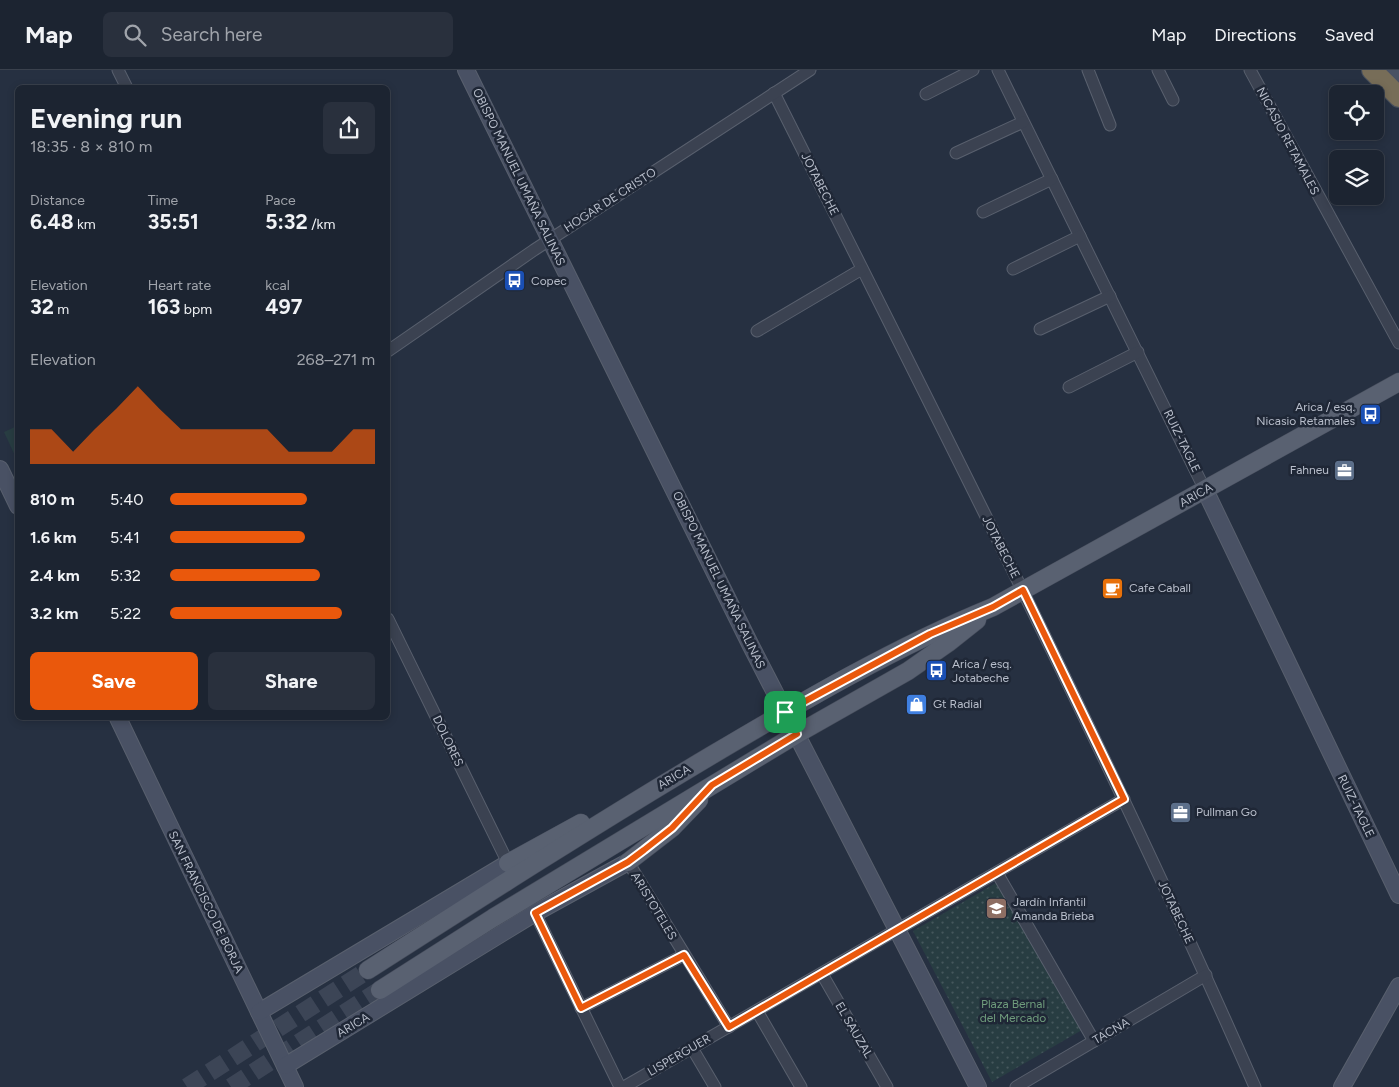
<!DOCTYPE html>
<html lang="en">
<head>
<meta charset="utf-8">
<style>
  body { margin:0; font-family:Figtree,sans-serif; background:#29303d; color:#f1f3f6; height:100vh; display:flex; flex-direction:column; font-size:19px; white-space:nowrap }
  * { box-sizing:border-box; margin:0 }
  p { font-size:16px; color:#a0a4ab }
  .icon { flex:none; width:28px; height:28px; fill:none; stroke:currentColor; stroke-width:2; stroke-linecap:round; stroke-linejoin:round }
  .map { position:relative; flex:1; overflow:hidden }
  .panel { position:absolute; left:15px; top:15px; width:375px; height:635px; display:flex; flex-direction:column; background:#1c2431; border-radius:8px; box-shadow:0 2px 8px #0003,0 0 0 1px #3a414d }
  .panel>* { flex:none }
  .controls { position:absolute; left:1329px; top:15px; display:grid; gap:10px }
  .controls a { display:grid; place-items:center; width:55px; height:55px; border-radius:8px; background:#1c2431; box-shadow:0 2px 8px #0003,0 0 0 1px #3a414d; font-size:25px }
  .pin { position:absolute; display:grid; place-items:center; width:42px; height:42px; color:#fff; margin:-21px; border-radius:10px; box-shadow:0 2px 8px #0006 }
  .round { display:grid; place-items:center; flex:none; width:52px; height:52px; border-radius:8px; background:#29303d }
  .head { display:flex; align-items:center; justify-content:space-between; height:85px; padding:0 15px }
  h1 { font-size:28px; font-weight:700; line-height:38px }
  .metrics { display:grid; grid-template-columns:repeat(3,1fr); gap:8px; height:85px; padding:5px 15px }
  .metrics div { display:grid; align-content:center }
  .metrics b { font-size:21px; font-weight:700 }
  .metrics small { font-size:14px; font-weight:400 }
  .metrics p { font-size:14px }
  .chart { height:140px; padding:10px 15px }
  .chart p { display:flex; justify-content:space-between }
  .chart svg { width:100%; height:90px; margin-top:5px; fill:#ea580c; opacity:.7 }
  .button { display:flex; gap:10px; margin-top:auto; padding:10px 15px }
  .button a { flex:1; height:58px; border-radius:8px; background:#ea580c; color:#fff; font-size:20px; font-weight:700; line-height:58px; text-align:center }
  .button a+a { background:#29303d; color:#f1f3f6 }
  ul { padding:0 15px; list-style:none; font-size:16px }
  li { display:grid; grid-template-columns:80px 60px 1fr; align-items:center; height:38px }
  li i { height:12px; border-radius:6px; background:#ea580c }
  header { display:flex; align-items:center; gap:30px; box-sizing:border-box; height:70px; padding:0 25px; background:#1c2431; border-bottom:1px solid #3a414d }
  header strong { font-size:24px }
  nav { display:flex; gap:28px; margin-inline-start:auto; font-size:18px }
  .search { width:350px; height:45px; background:#29303d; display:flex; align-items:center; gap:12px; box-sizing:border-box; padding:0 18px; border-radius:8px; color:#a0a4ab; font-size:19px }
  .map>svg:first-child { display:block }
</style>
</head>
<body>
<header>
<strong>Map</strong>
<div class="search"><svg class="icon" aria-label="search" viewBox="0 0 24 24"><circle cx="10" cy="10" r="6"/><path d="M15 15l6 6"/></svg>Search here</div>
<nav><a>Map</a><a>Directions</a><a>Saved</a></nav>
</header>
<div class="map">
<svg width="1399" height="1017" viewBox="0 0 1399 1017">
  <defs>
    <pattern id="park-dots" width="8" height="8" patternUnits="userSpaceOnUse" patternTransform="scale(1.25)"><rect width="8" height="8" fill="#283d42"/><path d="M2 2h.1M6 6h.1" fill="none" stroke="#45575c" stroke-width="1.8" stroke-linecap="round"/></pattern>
  </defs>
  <rect width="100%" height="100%" fill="#263041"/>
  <path fill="#283d42" d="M17,356V390L4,362Z"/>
  <path fill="url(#park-dots)" d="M996,813L1082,960L992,1012L913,861Z"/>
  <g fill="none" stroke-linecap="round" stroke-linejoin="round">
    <g stroke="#3c4556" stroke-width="18" stroke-dasharray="18 9" stroke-linecap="butt">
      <path d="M187,1017L368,900"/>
      <path d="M231,1017L380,920"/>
    </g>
    <defs>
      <g id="street">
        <path d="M118,0L127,18"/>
        <path d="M998,0L1205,420"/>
        <path d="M1088,0L1110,55"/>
        <path d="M1158,0L1173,30"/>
        <path d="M1250,0L1399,273"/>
        <path d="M774,23C939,352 1107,680 1255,1017"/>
        <path d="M926,24L973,0"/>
        <path d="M956,83L1023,52"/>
        <path d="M983,142L1052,109"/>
        <path d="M1013,199L1080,166"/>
        <path d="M1040,259L1110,226"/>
        <path d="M757,261L862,199"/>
        <path d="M388,281L534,180L810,0"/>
        <path d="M1069,317L1138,282"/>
        <path d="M388,549L508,793"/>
        <path d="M628,792L729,957"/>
        <path d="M997,803L1094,971"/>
        <path d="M535,843L620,1017"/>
        <path d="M822,904L887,1017"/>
        <path d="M581,938L684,885"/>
        <path d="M757,941L801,1017"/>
        <path d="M692,978L715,1017"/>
        <path d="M624,1017L1124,729"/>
        <path d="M1016,1017L1206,905"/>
      </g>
      <g id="secondary">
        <path d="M466,0L751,576L978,1017"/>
        <path d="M1392,0L1399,8"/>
        <path d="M0,399L18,436"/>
        <path d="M1205,420L1399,825"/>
        <path d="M118,648L295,1017"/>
        <path d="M259,942L508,793"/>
        <path d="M285,996L535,843L628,792"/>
        <path d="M1342,1017L1399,916"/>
      </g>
      <g id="primary">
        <path d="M628,792L672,758L699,730"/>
        <path d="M508,793L581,753"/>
        <path d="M368,900C482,827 596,754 712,685C803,631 895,577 993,537L1399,312"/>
        <path d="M380,920L493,848L797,664L908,601L948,573L977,550"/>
      </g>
      <path id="highway" d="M1372,0L1399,27"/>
    </defs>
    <use href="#street" stroke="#59606e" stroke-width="13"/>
    <use href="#secondary" stroke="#59606e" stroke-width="18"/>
    <use href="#primary" stroke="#444b5a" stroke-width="19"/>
    <use href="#highway" stroke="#454d5b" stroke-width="22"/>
    <use href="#street" stroke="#3b4251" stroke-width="11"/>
    <use href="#secondary" stroke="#495164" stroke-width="16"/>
    <use href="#primary" stroke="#596171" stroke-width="18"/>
    <use href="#highway" stroke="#776d58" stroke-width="20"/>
  </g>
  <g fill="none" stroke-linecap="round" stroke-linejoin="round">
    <defs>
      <path id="route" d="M1023,520L1124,729L729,957L684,885L581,938L535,843L628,792L644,780L672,758L712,715L797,664L785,642L930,564L993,537Z"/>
    </defs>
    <use href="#route" stroke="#fff" stroke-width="10"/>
    <use href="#route" stroke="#ea580c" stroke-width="6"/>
  </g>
  <defs>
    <symbol id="bus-square" viewBox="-11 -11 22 22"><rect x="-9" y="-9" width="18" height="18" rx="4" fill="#1a4fb4" stroke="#1f2736"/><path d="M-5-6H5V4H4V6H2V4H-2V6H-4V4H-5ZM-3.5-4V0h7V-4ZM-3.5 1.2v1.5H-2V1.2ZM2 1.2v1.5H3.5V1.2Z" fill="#fff"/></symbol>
    <symbol id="office-square" viewBox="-11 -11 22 22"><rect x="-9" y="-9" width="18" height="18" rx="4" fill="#5c6f8a" stroke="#1f2736"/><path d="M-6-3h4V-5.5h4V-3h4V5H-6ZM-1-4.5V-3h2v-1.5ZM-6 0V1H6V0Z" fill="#fff"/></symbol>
    <symbol id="cafe-square" viewBox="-11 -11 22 22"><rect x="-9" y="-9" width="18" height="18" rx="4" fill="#e8710a" stroke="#1f2736"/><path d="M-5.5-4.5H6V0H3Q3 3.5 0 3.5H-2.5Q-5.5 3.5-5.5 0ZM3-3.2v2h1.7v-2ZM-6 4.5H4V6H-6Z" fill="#fff"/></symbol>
    <symbol id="shop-square" viewBox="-11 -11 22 22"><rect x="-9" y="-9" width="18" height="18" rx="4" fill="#3f7fe0" stroke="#1f2736"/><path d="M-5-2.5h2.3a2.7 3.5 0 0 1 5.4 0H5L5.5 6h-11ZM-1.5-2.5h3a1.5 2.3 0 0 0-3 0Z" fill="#fff"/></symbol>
    <symbol id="school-square" viewBox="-11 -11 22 22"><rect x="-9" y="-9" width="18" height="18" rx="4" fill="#8d6e63" stroke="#1f2736"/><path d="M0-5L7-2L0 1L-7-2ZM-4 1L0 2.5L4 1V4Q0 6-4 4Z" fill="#fff"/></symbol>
  </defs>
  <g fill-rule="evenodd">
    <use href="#bus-square" x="502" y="198" width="25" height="25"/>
    <use href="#bus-square" x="1358" y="332" width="25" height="25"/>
    <use href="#office-square" x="1332" y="388" width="25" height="25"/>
    <use href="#cafe-square" x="1100" y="506" width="25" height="25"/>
    <use href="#bus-square" x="924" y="588" width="25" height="25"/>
    <use href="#shop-square" x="904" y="622" width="25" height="25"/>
    <use href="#office-square" x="1168" y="730" width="25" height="25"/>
    <use href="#school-square" x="984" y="826" width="25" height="25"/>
  </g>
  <g text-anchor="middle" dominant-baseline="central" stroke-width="5" stroke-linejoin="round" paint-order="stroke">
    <g font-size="12" fill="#b8becb" stroke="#1f2736">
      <text transform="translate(1288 71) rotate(62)">NICASIO RETAMALES</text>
      <text transform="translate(519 107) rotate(64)">OBISPO MANUEL UMAÑA SALINAS</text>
      <text transform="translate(820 114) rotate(63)">JOTABECHE</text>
      <text transform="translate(610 130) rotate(-33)">HOGAR DE CRISTO</text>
      <text transform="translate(1182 371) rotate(64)">RUIZ-TAGLE</text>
      <text transform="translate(1196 425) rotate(-29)">ARICA</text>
      <text transform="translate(1001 477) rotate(63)">JOTABECHE</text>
      <text transform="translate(719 510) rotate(64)">OBISPO MANUEL UMAÑA SALINAS</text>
      <text transform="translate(448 671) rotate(64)">DOLORES</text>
      <text transform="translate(674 707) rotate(-31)">ARICA</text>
      <text transform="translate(1356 736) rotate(64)">RUIZ-TAGLE</text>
      <text transform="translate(206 832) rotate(64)">SAN FRANCISCO DE BORJA</text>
      <text transform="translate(654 836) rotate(59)">ARISTOTELES</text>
      <text transform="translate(1176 842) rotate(65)">JOTABECHE</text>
      <text transform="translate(353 955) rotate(-31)">ARICA</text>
      <text transform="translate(854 960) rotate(60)">EL SAUZAL</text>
      <text transform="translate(1111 961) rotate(-30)">TACNA</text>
      <text transform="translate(679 985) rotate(-30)">LISPERGUER</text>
    </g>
    <g font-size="12" fill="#b8becb" stroke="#1f2736" text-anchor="start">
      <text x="531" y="211">Copec</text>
      <text x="1355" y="337" text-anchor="end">Arica / esq.<tspan x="1355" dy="14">Nicasio Retamales</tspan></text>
      <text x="1329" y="400" text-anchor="end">Fahneu</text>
      <text x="1129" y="518">Cafe Caball</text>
      <text x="952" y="594">Arica / esq.<tspan x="952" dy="14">Jotabeche</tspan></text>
      <text x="933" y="634">Gt Radial</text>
      <text x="1196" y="742">Pullman Go</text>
      <text x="1013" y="832">Jardín Infantil<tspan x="1013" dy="14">Amanda Brieba</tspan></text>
    </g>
    <g font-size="12" fill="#6f9c7c" stroke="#1f2736">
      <text x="1013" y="934">Plaza Bernal<tspan x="1013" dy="14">del Mercado</tspan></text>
    </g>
  </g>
</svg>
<div class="controls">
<a><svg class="icon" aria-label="locate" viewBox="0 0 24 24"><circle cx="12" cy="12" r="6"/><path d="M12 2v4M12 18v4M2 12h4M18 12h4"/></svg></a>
<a><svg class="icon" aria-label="layers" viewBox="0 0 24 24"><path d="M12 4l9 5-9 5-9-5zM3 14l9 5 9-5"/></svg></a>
</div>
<div class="pin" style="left:785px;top:642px;background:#1e9e55"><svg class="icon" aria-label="arrive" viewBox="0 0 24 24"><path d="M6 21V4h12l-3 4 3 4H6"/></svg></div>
<section class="panel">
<div class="head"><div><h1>Evening run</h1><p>18:35 · 8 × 810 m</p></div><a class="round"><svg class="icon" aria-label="share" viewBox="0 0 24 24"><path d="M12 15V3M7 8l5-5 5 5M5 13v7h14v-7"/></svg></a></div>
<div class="metrics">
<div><p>Distance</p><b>6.48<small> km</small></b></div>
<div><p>Time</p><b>35:51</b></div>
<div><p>Pace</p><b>5:32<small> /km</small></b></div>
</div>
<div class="metrics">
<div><p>Elevation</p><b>32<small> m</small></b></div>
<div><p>Heart rate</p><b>163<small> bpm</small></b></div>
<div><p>kcal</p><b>497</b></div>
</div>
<div class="chart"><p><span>Elevation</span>268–271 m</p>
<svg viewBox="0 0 160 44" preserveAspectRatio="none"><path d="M0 44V27L10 27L20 38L30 27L40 17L50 6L60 17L70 27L80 27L90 27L100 27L110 27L120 38L130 38L140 38L150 27L160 27V44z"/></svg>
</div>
<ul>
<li><b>810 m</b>5:40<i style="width:67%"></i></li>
<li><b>1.6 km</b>5:41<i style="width:66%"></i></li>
<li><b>2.4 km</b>5:32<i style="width:73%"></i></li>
<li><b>3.2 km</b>5:22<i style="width:84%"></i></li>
</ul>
<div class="button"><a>Save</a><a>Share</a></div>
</section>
</div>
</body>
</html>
